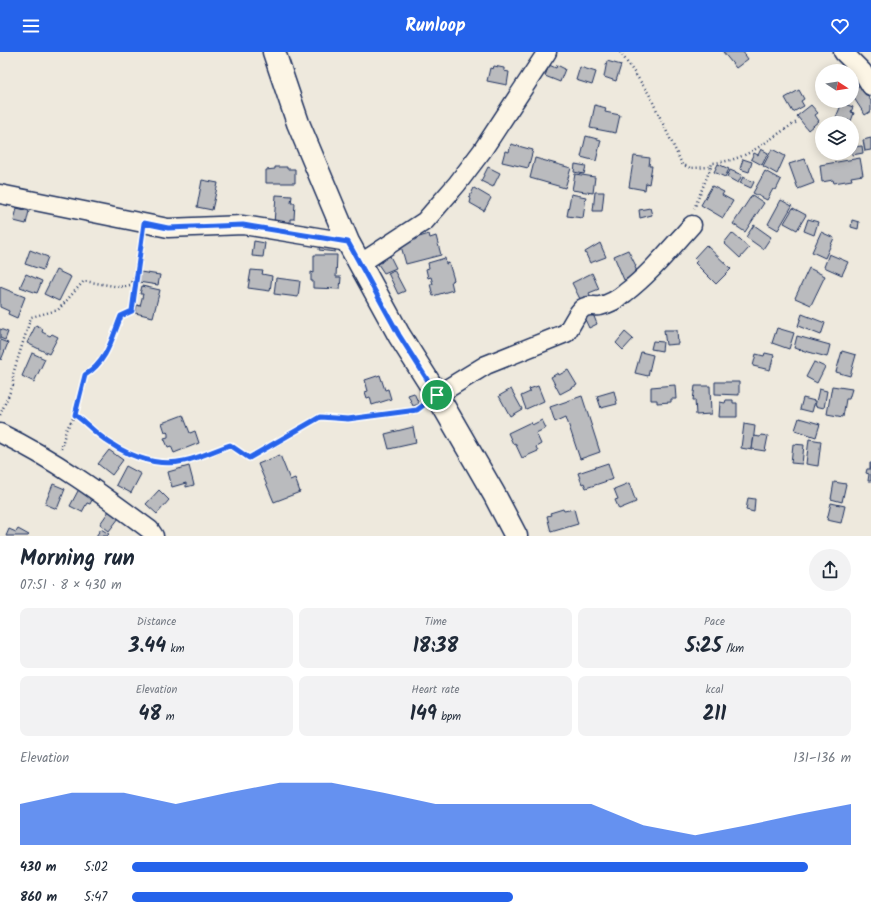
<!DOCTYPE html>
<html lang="en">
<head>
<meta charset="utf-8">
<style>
  body { margin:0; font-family:Kalam,sans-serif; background:#f2f2f3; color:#1f2937; height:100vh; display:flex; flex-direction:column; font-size:15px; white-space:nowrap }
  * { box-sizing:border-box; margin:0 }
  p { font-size:13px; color:#747a83 }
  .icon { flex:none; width:22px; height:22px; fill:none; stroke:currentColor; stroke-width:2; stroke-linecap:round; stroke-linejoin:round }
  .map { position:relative; height:484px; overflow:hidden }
  .panel { display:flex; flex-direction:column; background:#fff; flex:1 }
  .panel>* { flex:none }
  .needle { width:26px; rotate:102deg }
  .fabs { position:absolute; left:815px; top:12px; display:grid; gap:8px }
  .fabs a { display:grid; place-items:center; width:44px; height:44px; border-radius:50%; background:#fff; box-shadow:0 2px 10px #0003; font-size:20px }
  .pin { position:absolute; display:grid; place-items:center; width:34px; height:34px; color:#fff; margin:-17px; border:2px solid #fff; border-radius:50%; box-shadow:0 1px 4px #0007 }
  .round { display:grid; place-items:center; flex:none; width:42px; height:42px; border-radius:21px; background:#f2f2f3 }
  .overview { display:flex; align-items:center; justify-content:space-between; height:68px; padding:0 20px }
  h1 { font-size:22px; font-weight:600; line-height:30px }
  .stats { display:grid; grid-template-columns:repeat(3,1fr); gap:6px; height:68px; padding:4px 20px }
  .stats div { display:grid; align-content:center; border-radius:8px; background:#f2f2f3; text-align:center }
  .stats b { font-size:20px; font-weight:600 }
  .stats small { font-size:11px; font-weight:400 }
  .stats p { font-size:11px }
  .chart { height:112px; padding:8px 20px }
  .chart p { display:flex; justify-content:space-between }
  .chart svg { width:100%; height:72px; margin-top:4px; fill:#2563eb; opacity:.7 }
  ul { padding:0 20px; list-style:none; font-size:13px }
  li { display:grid; grid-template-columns:64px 48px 1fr; align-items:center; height:30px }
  li i { height:10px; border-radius:5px; background:#2563eb }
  header { display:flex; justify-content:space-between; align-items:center; height:52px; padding:0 20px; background:#2563eb; color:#fff; font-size:18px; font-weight:600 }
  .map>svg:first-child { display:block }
</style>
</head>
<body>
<header><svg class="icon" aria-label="menu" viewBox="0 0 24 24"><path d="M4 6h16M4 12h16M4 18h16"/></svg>Runloop<svg class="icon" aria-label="heart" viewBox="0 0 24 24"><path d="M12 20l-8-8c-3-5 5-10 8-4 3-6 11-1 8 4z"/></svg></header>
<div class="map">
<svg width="871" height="484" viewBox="0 0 871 484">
  <rect width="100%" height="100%" fill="#eee9dd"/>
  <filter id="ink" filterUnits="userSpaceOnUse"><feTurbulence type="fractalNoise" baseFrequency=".025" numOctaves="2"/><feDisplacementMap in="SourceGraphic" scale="8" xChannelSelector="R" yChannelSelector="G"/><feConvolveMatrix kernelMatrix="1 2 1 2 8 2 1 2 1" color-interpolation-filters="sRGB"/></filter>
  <g filter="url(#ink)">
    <g fill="#babbbe" stroke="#1b2f5e">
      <path d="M723,0H743L748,7L736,16Z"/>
      <path d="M607,9L621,13L616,29L604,25Z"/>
      <path d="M549,13L556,16L557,13L565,17L560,30L545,24Z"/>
      <path d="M494,14L504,16V19L509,20L507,33L487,29L490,16L493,17Z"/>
      <path d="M580,15L596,20L592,33L576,28Z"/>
      <path d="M860,33L871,49V59L865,63L852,43V38Z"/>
      <path d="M799,38L804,47L801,49L804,54L793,60L785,46Z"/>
      <path d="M842,51L853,55L851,60L854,61L851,69L848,68L847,71H835L834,70Z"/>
      <path d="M595,53L606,56L605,60L620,63L616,81L590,76Z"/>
      <path d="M811,53L818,61L815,63L819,69L808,78L797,64Z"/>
      <path d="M586,84L601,88L596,109L581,105Z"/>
      <path d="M871,86V98L865,99L863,88Z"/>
      <path d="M511,92L533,98L528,116L502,110L505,99L509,100Z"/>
      <path d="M862,94L863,101L852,103V95Z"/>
      <path d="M761,97L768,101L762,113L751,107L754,101L758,103Z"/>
      <path d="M772,97L785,104L777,122L763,114Z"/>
      <path d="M634,104L650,106L649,114H652L649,132L646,131L645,138L629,135Z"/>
      <path d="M535,106L571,116L565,136L530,126Z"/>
      <path d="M860,106L863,123L851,125L852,128L834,131L833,128L822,130L820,113Z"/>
      <path d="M743,107L752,110L749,120L740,117Z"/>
      <path d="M805,107L814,131L798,137L789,112Z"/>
      <path d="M575,112L586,114L584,122L574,120Z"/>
      <path d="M718,112L729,117L725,125L714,120Z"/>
      <path d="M275,115H287V117H295V131H266V118L275,117Z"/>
      <path d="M488,115L500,121L493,135L481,129Z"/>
      <path d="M730,118L742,123L738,131L727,125Z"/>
      <path d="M765,119L781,128L776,138L773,137L767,148L753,141Z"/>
      <path d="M575,122L595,125L593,141L572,138Z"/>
      <path d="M743,125L754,130L751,136L740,131Z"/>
      <path d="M202,128L218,131L212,158L197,155Z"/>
      <path d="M712,134L724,140L722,143L733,149L723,166L701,153Z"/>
      <path d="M474,136L491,146L484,159L470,151L471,147L469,146Z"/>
      <path d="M595,140H604L602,159H593Z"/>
      <path d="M571,142L586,145L583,166L567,164Z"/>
      <path d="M276,143L292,144L291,151H295L294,167H290V173L274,172Z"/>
      <path d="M752,143L764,151L745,180L733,172Z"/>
      <path d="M781,148L792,154L778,178L768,172Z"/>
      <path d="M17,156L29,159L26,172L14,169Z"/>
      <path d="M650,156L652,163L640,166L639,158Z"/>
      <path d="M793,156L806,163L797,178L784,171Z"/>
      <path d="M808,167L818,170L814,183L804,179Z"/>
      <path d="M852,168L859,170L858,177L851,175Z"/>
      <path d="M754,173L771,185L763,197L746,185Z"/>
      <path d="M821,180L834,186L825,206L812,200Z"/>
      <path d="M732,181L749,196L740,206L724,191Z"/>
      <path d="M429,182L430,186L436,184L441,203L406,212L401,194L407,192L406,189Z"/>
      <path d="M254,189L265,191L263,205L252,204Z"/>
      <path d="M320,191L336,193L335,200L319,198Z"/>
      <path d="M600,191L606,205L590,211L585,200Z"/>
      <path d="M706,193L731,217L716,232L695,211L697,209L694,206Z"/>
      <path d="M30,198L48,205L43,218L25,212Z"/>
      <path d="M628,198L636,214L635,215L638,222L624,228L614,204Z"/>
      <path d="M387,201L389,205L390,204L396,216L384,221L378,212L382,210L381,204Z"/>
      <path d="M829,202L848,210L842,223L824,215Z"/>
      <path d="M314,203H337L336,225H341L340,237L313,236V229H311V220L314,221Z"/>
      <path d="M445,206L446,212L449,211L454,228L451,229L453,238L433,244L430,232H433L431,225L428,226L426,217L429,216L428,211Z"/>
      <path d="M809,216L825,224L811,253L795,246Z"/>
      <path d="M56,218L71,225L59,249L44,242Z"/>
      <path d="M251,218L263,219L262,222L272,224L270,239L248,236Z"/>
      <path d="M394,218L405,239L398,242L388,221Z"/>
      <path d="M140,220L160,223L158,233L138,230Z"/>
      <path d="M592,221L599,237L589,241L591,245L581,249L572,231Z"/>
      <path d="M26,222L42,229L37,241L20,235Z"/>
      <path d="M276,226L300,229L298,245L274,242Z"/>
      <path d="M142,234L160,238L153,265L135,261L137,253L140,254L143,242H140Z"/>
      <path d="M0,235L25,245L17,266L8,262L9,259L0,255Z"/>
      <path d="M591,257L597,272L589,276L582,261Z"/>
      <path d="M802,262L825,271L821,283L798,274Z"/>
      <path d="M36,273L43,277L42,280L50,284L52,282L58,285L49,302L27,291Z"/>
      <path d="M777,276L794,281L789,297L772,291Z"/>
      <path d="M0,277L8,280L5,288L0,286Z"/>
      <path d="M664,278H677L678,292L666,293Z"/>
      <path d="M625,280L633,287L623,298L616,291Z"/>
      <path d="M797,284L830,293L827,305L794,296Z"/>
      <path d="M0,288L8,291L1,308L0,307Z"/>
      <path d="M653,289L663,290L662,299L651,297Z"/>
      <path d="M842,299L856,303L850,324L836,320Z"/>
      <path d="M641,300L653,303L648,324L635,321Z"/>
      <path d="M32,301L45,307L34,330L22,324Z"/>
      <path d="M765,301L774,303L770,318L753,314L756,302L764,304Z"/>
      <path d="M814,310L825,315L817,331L806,325Z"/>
      <path d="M568,318L577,333L560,342L551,325L558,321L559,323Z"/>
      <path d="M380,323L385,338L388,337L391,347L372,353L370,345L367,346L365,340L368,339L365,328Z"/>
      <path d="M715,330H739V343L715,342Z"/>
      <path d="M675,333L676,347H671V350L657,351V348H651V335Z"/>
      <path d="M538,334L544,349L526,357L521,344L530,340L529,337Z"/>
      <path d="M695,334H710L711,362L696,363L695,348H693Z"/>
      <path d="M832,334L852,337L849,347H846L843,365L827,362Z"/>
      <path d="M511,337L522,357L510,364L499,344Z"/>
      <path d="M819,337L827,339L824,356L815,354Z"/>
      <path d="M614,339L617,352L601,356L597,344Z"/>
      <path d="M414,341L419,352L413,354L408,343Z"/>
      <path d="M582,344L600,400L580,407L566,365L555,370L550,355Z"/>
      <path d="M803,346L815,349L812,360L800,357Z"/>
      <path d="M726,348H733V351H737V365H719L720,350L725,351Z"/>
      <path d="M183,363L190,381L195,379L199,391L174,401L171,394L168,395L164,386L168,385V382L167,379L165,380L162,371Z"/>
      <path d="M799,366L820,372L816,385L795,378Z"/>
      <path d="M542,368L546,376L536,381L541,392L536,395L538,399L522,406L515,391L513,392L508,381L531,370L532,373Z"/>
      <path d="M744,372L755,374L752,398L741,396Z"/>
      <path d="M413,375L416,391L389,397L385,382Z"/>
      <path d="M761,383L768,384L765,399L752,397L754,384L760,385Z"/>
      <path d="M809,387L821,389L818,414L806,412Z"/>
      <path d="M793,392L804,393L802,412L791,411Z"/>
      <path d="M109,398L123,408L112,423L98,412Z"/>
      <path d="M280,403L290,428L295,426L300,440L274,450L258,412Z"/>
      <path d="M608,411L613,427L586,436L584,431L582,432L578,421Z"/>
      <path d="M870,411H871V429H868L869,422L866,421L867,417H870Z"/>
      <path d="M126,414L141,422L131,441L116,433Z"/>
      <path d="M189,414L194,433L186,435V431L172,435L168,420Z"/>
      <path d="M834,430L846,432L842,450L831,447Z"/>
      <path d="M629,431L636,450L619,457L615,448L618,447L614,437Z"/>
      <path d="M53,432L65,437L57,457L45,452Z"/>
      <path d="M79,437L94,444L90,452L87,451L82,460L70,454Z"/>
      <path d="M159,438L169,448L157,462L146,452Z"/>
      <path d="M748,446L755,447L754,460L746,458Z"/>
      <path d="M831,451L845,454L841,471L827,468Z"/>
      <path d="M563,457L564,459L574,457L578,472L551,480L547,464L551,463L550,461Z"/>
      <path d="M109,459L119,466L109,479L100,472Z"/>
      <path d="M9,477L16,480L18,477L29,483L28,484H6Z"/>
      <path d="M101,477L109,482L107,484H96Z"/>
    </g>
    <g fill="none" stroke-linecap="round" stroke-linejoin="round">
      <defs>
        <g id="street">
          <path d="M843,0L862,19L871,34"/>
          <path d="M0,142L168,176L243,173L348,190"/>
          <path d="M361,211L425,169L438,154L457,132L482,99L547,0"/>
          <path d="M437,343L486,313L566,281C571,275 577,260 583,256C589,252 594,255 600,254C609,252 618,247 625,241C650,222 671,196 692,173"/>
          <path d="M0,381C54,407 102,442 150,478L154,484"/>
        </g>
        <path id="secondary" d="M274,0L298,71L348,190L399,283L437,343L494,442L516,484"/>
      </defs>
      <use href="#street" stroke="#1b2f5e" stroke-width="21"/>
      <use href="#secondary" stroke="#1b2f5e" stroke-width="25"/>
      <g stroke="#1b2f5e" stroke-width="2.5" stroke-dasharray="1 3" stroke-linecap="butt">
        <path d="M620,0L649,42L682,112L690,116L711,115L712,111C749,109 767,87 797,70"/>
        <path d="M694,157L711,115"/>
        <path d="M0,363L13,333V322L31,265L58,258L84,229L120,235L130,233L136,221L142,188"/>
        <path d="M75,363C84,369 90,376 99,383C121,401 154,416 184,409C199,406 215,398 230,393L249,406L320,365L348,367L417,358L422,355"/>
        <path d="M61,397L66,378L75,363L85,323C107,310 112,286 121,264L132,259L136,224"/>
      </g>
      <use href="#street" stroke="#fcf5e5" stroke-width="18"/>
      <use href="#secondary" stroke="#fcf5e5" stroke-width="22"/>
    </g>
  </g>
  <g fill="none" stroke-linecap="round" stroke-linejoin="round" filter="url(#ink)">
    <defs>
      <path id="route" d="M144,171L168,176L243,173L348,190L399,283L437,343L417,358L348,367L320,365L249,406L230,393C215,398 199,406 184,409C154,416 121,401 99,383C90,376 84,369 75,363L85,323C107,310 112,286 121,264L132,259Z"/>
    </defs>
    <use href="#route" stroke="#fff" stroke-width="8"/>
    <use href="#route" stroke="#2563eb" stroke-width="5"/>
  </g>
</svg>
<div class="fabs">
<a><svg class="needle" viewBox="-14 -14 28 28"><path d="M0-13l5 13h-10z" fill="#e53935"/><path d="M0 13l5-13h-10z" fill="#747a83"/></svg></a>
<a><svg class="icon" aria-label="layers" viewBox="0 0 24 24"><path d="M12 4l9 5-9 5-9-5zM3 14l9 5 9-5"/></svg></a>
</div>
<div class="pin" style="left:437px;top:343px;background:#1e9e55"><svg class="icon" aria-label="arrive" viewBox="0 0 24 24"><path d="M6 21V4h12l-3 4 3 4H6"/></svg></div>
</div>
<section class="panel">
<div class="overview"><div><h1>Morning run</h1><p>07:51 · 8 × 430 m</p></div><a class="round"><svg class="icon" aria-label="share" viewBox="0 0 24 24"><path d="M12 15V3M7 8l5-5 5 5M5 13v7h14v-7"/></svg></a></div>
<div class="stats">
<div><p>Distance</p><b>3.44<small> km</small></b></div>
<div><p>Time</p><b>18:38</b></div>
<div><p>Pace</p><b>5:25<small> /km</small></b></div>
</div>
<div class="stats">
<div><p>Elevation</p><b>48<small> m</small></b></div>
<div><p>Heart rate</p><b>149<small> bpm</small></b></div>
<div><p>kcal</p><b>211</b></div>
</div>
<div class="chart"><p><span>Elevation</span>131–136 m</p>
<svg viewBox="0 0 160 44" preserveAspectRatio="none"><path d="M0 44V19L10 12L20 12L30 19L40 12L50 6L60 6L70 12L80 19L90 19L100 19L110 19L120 32L130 38L140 32L150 25L160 19V44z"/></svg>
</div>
<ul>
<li><b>430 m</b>5:02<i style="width:94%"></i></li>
<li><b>860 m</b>5:47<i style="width:53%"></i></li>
</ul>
</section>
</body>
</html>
